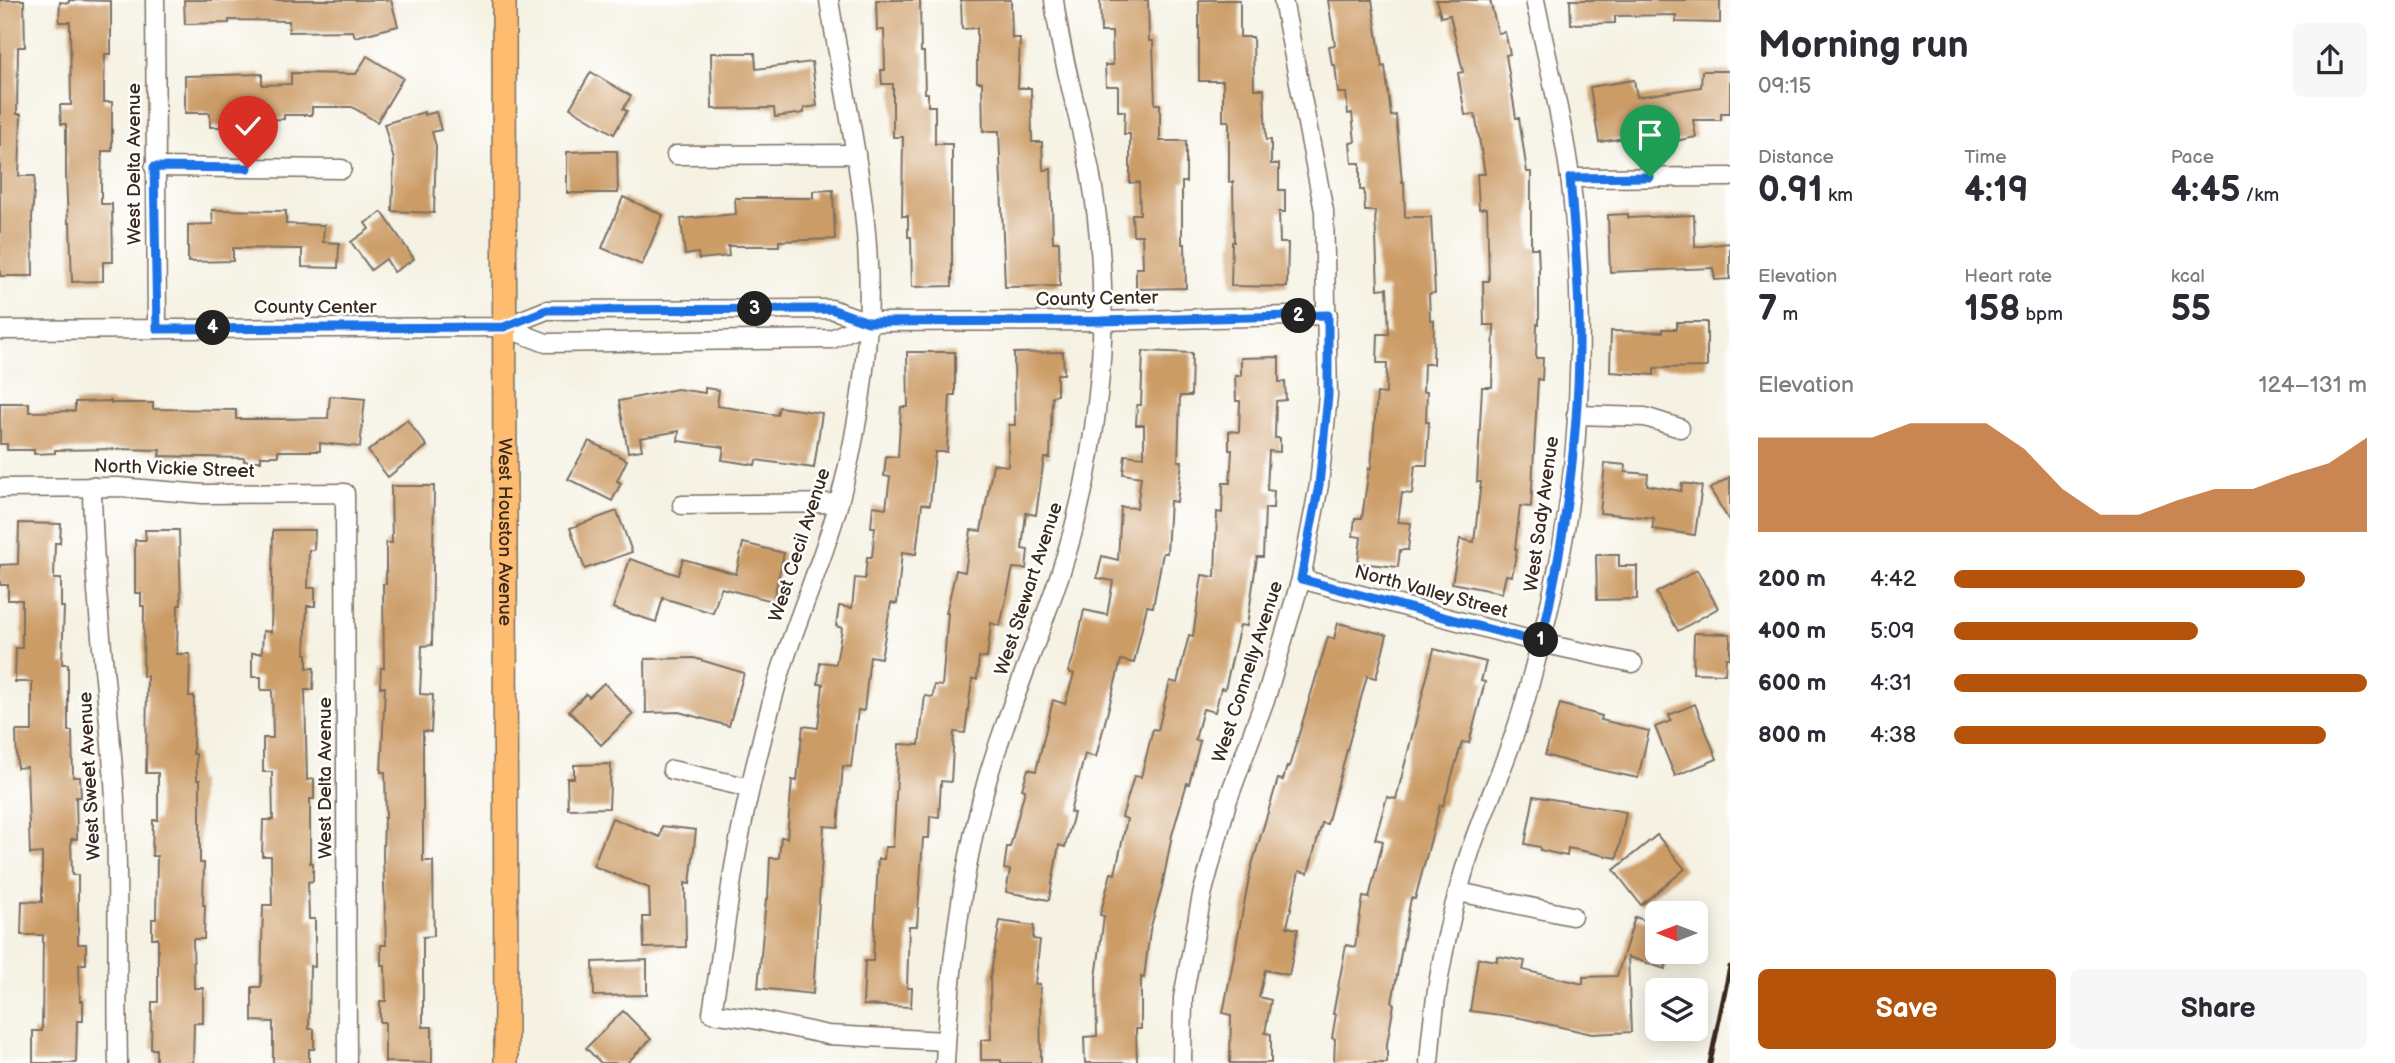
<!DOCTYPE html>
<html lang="en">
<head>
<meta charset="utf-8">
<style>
  body { margin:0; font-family:"Balsamiq Sans",sans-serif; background:#f7f7f7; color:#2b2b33; height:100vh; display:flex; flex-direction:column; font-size:26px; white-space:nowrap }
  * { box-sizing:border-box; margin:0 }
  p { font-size:23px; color:#7c7c81 }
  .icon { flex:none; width:38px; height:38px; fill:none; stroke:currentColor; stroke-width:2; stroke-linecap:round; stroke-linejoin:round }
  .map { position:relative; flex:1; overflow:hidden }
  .panel { display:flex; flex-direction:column; background:#fff; width:665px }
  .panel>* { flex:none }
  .needle { width:46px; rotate:270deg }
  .controls { position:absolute; left:1645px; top:901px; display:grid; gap:14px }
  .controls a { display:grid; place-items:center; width:63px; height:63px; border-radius:10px; background:#fff; box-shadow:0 4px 18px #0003; font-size:35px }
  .pin { position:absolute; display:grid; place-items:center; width:60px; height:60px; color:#fff; margin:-72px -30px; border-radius:50% 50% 50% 0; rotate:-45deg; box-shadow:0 0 7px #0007 }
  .pin .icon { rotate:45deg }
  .km { position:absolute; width:35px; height:35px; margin:-18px; border-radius:50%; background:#222; color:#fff; font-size:19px; line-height:35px; text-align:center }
  .round { display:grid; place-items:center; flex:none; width:74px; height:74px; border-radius:10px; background:#f7f7f7 }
  .overview { display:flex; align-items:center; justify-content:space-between; height:119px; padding:0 28px }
  h1 { font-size:38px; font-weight:600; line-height:52px }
  .metrics { display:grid; grid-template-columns:repeat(3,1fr); gap:10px; height:119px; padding:7px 28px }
  .metrics div { display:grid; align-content:center }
  .metrics b { font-size:35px; font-weight:600 }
  .metrics small { font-size:19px; font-weight:400 }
  .metrics p { font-size:19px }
  .chart { height:196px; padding:14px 28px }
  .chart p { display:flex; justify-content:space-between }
  .chart svg { width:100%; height:126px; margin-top:7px; fill:#b45309; opacity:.7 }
  .primary-button { display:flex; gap:14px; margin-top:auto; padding:14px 28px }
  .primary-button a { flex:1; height:80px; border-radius:10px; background:#b45309; color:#fff; font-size:28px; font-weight:600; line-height:80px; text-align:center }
  .primary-button a+a { background:#f7f7f7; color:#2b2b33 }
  ul { padding:0 28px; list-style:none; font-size:23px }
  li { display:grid; grid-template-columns:112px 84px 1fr; align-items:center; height:52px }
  li i { height:18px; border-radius:9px; background:#b45309 }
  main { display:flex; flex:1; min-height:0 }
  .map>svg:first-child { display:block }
</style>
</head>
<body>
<main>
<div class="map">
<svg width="1730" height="1063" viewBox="0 0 1730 1063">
  <rect width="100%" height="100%" fill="#fff"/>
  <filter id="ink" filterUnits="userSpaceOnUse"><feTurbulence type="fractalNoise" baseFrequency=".0143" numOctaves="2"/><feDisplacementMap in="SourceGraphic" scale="14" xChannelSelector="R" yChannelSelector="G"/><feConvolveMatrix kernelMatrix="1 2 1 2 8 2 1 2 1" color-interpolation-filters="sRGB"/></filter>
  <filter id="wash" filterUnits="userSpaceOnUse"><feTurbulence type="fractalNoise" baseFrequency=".00686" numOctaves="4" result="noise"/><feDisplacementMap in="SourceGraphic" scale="28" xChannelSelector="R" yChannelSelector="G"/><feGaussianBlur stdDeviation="1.57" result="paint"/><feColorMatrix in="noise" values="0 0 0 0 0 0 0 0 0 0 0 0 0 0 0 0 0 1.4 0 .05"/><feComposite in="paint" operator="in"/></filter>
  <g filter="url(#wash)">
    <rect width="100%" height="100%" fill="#f5f2e3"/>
    <g id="blocks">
      <g fill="#cc9c66">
        <path d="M0,0H24L25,47H18L17,114H21L19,176H35L32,218L33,276H0Z"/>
        <path d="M69,0L111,1V54H105L104,84V102H112V151H102L101,189V204H112L113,262H103V281L72,282L70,223H68L66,175V124H61L60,105H71L70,22H59L60,2L69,3Z"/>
        <path d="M184,0H391L398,26L355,37L353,31L289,32V21L229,20V23L185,24Z"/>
        <path d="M876,0H920L921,52H924L925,93H928V106H935V144H952V286L912,287L911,237H908V216H902L903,137H893V84H882L881,70H885L884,30H877Z"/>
        <path d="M961,0H1011L1012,38H1020L1018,88H1031L1032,142H1042L1043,170L1051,169L1053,242H1059L1060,286L1005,287L999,131H983L982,82H977V28L962,29Z"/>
        <path d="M1100,0H1148L1149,41H1153L1155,104H1160V141H1186V182H1182V244H1185L1186,288L1136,289V268H1143L1142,235H1133L1132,214H1140L1139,182L1130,183V134H1124L1125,111H1118V86H1106L1105,65H1113L1112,32H1101Z"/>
        <path d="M1199,0H1240V37H1253L1254,89H1264L1266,140H1271V164H1279V190H1285V212H1279L1280,243H1288L1287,287L1231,286L1232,242H1234L1233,182H1229V121H1223V81H1199Z"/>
        <path d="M1328,0H1372L1382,67L1385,66L1391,116L1396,115L1402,182H1404L1405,217H1431L1435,293L1429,294L1430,320H1434L1433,364H1424L1423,392H1427L1426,422H1429L1427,465H1415L1412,494L1402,493L1398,522L1411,523L1408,550H1400L1398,567L1358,563L1361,537L1353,536L1355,518H1362L1369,468H1371L1377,393L1386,394L1387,363H1377L1378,334H1389L1387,288L1378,289L1375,211H1365L1364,190H1360V163H1352L1350,143L1355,142L1352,113L1348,114L1346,93H1338L1335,65H1332L1329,46L1335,45Z"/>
        <path d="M1436,0H1490L1498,33L1505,32L1510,54L1506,55L1516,118H1519L1527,172H1531V248H1538L1539,269V324H1537L1536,358H1543L1542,380L1538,379L1531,507L1520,506L1515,549L1517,550L1512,576L1506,575L1502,593L1452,583L1460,539L1474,542L1481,482H1477L1482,387H1492L1494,325H1484L1483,281H1489L1487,208L1479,209L1477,174H1485L1475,114L1465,115L1458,73L1463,72L1450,15L1441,17Z"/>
        <path d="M1570,0H1720V23L1676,22V15L1615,16V23L1571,24Z"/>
        <path d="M711,53H755L756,69L812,62L817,106L804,108V113L775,117L774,108L712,109Z"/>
        <path d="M367,56L403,78L377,122L352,107H312V115H284V119L262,120V127H210V113H185V76L262,74V85L291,84V73L356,74Z"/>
        <path d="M1702,71H1730V113H1721V120H1693L1696,137L1675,141L1674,134L1651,138L1650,134L1599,142L1590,87L1634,80L1637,97L1701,87Z"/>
        <path d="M591,72L631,96L623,109L627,111L614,134L570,108Z"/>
        <path d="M424,112V115L436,112L441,130L432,132L436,146L434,213L392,211L394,160L384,124Z"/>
        <path d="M592,151H617L618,193H567V152Z"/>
        <path d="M833,190L835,239L779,241V246H728L729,256L699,259L698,253L685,255L681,219L736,214L735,198H813V191Z"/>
        <path d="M623,197L663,215L642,265L602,248Z"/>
        <path d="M212,210L286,211V224L324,225L323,242L339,243L338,268L302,267V249L233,248V261L188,262V225L213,224Z"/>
        <path d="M382,212L414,259L394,272L386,259L371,270L351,242L369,229L365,223Z"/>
        <path d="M1628,214V218L1694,215L1695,247L1730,243V279L1715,280L1713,268L1610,272L1608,215Z"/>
        <path d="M1677,322H1707V367L1654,368V375L1610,372L1611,331L1663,332V329H1677Z"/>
        <path d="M1143,351L1192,353L1191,396H1180L1178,461H1182L1177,502L1170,501L1167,553H1163L1153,607L1147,606L1134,663L1121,660L1096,757L1085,754L1070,812L1074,813L1065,847L1059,845L1049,900L1006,892L1010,870L1004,869L1007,847H1010L1025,790L1022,789L1028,769L1036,771L1053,700L1065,704L1074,674L1068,672L1075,653L1084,610L1107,615L1113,581L1097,578L1102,556L1118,560L1121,507L1137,508L1141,477L1123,474L1125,455L1144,457V425H1136L1137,405H1141Z"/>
        <path d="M907,352H955V395H950L947,452H935L930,505L922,504L916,554L902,552L897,604L891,603L881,658L870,656L864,711L858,710L851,767L843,766L838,827L824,826L813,994L758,988L766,899H768L770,858H779L781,837L787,838L792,780L797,781L803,726L818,728L823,684H818L820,662L836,664L842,628L836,626L839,606L852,608L855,578L865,579L867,557H872L875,527H871L873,506L886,508L890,477L884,476L886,456L898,457L901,407H908Z"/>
        <path d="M1063,352L1064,374H1057V395L1052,396L1050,458H1044L1036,515L1026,513L1022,549L1028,550L1026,569L1013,568L1000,626L991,623L987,658L979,657L977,679H972L965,733L954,732L951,782L941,781L939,817L930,816L929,838H923L917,926H909L907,988H912L911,1007L863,1005L865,961H873L878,859H884L885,847H893L899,744L919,745L925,696L933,697L934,685L942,686L948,613H946L956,570L965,572L971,530L981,531L993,464L1008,466L1009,425H1015L1014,353Z"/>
        <path d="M1279,357V382H1285L1286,400L1276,401L1275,438H1280V452L1269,451L1267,490L1274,491L1273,508H1265L1263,557H1257L1247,626L1240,625L1225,689L1221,688L1215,712L1203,709L1195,740L1200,741L1189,784L1187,783L1172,835L1162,887L1150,930L1144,978L1141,977V1029H1136L1137,1063H1085L1084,1037L1097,1036L1096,978L1104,916L1100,915L1111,873L1115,874L1127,819L1122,817L1134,776L1141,777L1153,729L1158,730L1170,681L1177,683L1189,635L1193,636L1202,575L1215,577L1217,512L1222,513L1223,483H1230L1232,450H1229V431L1239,432L1240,401H1236L1235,376H1241V358Z"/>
        <path d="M705,388L719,390L717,406L777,415L779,407L822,413L814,468L756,460L755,465L722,460L724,447L678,441L679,431L640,438L642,450L628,452L619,401L677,389L705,393Z"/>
        <path d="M330,396L365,399L360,447L320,443V451H278V456H261V461H244V458L159,456L160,450L117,449L55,450V453L34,454V450H7V444H0V403H29V412L75,411V402L111,401V403H153V409L236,410V419H284L328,418Z"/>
        <path d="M407,420L427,446L388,477L368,451Z"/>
        <path d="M589,441L627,460L617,481L621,483L612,501L568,479Z"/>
        <path d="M1605,463L1626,465L1625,472L1648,474L1647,485L1681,491L1682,483L1702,486L1695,535L1652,529L1654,518L1600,513Z"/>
        <path d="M1730,477V522L1710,489Z"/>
        <path d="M391,486H434L432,645L422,646L420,694L433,695L431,732L423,731V861H433L434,936L423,937V1027H432V1063L385,1062V1022H380V1001H386L385,965H381V945H386L383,855L384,818H386L385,772H381L385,687H380L381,668H384L383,584H386V543H392Z"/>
        <path d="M617,511L632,552L585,569L570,528Z"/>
        <path d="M19,523L61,524L60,543H55L54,579H61V607H64L62,664H68V731H72L73,777H80L81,797H76L77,839H71L72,875H78V944H86V964H79L80,1001H83V1021H77L76,1063H33V1031H42L43,935H21L22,901L42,902V853L30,854L27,767L17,768L16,731H32V682H15L16,648H22V600H8V585H0V565L18,564Z"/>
        <path d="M145,530H179L181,605H178L177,654H190L189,696H194L193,754H196L197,780H200V863H204L203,905H205L204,939H193L194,988H203V1023H194L193,1063H156V1049H151L152,1002H158V938H152V919H156L157,856H152L153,820H158V773H146L147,676H143L144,606H141V593H135V540H146Z"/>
        <path d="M273,530H315L314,550H309L308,588H315V606H307L305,654H307V668H314L313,690H305L307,780L314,779V799H310V863H313V881L308,882L309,919H315V967L310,966L309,1029H314V1049H309V1063H273V1022L252,1021V987H261L263,905H272L271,856H262L263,820H273L272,772H263V738H273L272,690H261V677H252V653H262L263,631L271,632Z"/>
        <path d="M743,543L784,553L773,601L721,588L713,613L663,598L656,622L613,608L630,559L678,575L683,559L736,574Z"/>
        <path d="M1596,555H1619V566H1637V599L1597,600Z"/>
        <path d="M1697,570L1718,608L1678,631L1656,593Z"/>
        <path d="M1338,623L1387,635L1376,678L1367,676L1327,824L1322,823L1308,873L1299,871L1287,927L1298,929L1289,975L1265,970L1259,997L1271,1000L1265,1033L1271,1034V1063H1230L1231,1015L1223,1013L1251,868L1278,779L1283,780L1287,766L1289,767L1328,637L1334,639Z"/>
        <path d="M1694,633L1730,634V658H1726L1725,674L1693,673Z"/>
        <path d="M1434,649L1486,662L1481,681L1485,682L1469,743L1462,742L1443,806L1440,805L1415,899L1411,898L1392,1003L1394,1004L1387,1044V1063H1334L1335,1039L1332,1038L1336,1014H1333L1346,945L1355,947L1363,897L1369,898L1383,841L1375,839L1387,797L1396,799Z"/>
        <path d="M694,658L744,673L729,726L679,712L646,713L645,659Z"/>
        <path d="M604,683L633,714L601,745L569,711L586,694L589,697Z"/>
        <path d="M1560,704L1602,716L1601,720L1649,731L1638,778L1587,767L1545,755Z"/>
        <path d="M1695,704L1717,759L1675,776L1655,727L1671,721L1669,715Z"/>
        <path d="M611,764L609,808L568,809L567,778H574V765Z"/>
        <path d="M1534,796L1626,812L1617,858L1568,848L1567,856L1540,850V847L1525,844Z"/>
        <path d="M612,818L660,837L662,826L696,830L690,884L685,883L686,947L644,948L643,917H650L649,888L593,866Z"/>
        <path d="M1657,835L1685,869L1641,905L1614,870Z"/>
        <path d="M1635,917L1657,924V952H1670L1665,969L1628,957L1631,1032L1592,1034L1516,1017L1470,1011L1478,958L1497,961V956L1525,961L1523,970L1583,984V977L1617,976Z"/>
        <path d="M1000,921L1034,926L1033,939L1040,940L1035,984H1040L1041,1063H1001V1060H981V1040L991,1039L990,978Z"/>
        <path d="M647,960V995L594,996L593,962Z"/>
        <path d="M623,1011L651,1039L627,1063H601L586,1048Z"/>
      </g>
    </g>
  </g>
  <g filter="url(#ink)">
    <use href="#blocks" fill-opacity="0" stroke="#7c7063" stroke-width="2"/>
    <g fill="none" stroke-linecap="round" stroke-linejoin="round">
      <defs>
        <g id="minor">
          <path d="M155,0L157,329"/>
          <path d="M829,0C846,108 874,215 868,325C864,384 855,444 839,502C822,565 794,624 776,687C759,746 745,806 734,867C726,916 720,965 712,1013L748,1018L828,1035L946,1041"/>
          <path d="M676,155L856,154"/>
          <path d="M154,167L342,169"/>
          <path d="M1570,178L1730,177"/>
          <path d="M504,327L546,343L832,339L868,322"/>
          <path d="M0,330L504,327L547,310L831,309L868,322L1101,321L1328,315"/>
          <path d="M1576,415L1645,417L1680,428"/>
          <path d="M92,486C93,586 107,683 114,782C120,876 116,969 118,1063"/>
          <path d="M0,488L118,487L203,494L345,493L347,1063"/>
          <path d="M682,505L839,503"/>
          <path d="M1301,579L1541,643L1633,663"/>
          <path d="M672,770L750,788"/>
          <path d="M1459,892L1572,916"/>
          <path d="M945,1063C950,967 961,870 988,777C1006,716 1031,657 1052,597C1076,532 1091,463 1098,395C1106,324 1103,241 1090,171C1079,114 1061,58 1054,0"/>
          <path d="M1182,1063L1183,998L1202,895L1227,802L1267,694L1301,579L1319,485L1328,395L1324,211L1283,0"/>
          <path d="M1429,1063C1434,991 1448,918 1471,849C1489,796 1514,745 1528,690C1541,643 1553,595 1562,547C1583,430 1585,294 1570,177C1562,117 1547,59 1535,0"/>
        </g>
        <g id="major">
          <path id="s1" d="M504,0L506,1063"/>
        </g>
      </defs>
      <use href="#minor" stroke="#7c7063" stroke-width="21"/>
      <use href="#major" stroke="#7c7063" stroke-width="26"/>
      <use href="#minor" stroke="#fff" stroke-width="18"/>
      <use href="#major" stroke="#febc70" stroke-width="23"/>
      <path stroke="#3b2a1e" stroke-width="5" d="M1710,1063L1730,967"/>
    </g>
  </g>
  <g fill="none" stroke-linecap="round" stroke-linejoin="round" filter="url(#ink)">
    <defs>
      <path id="route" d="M248,168L154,167L157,329L504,327L547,310L831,309L868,322L1101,321L1328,315V396L1319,485L1301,579L1541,643C1566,535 1581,427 1579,316C1578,270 1574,224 1570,178L1650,177"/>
    </defs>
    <use href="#route" stroke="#fff" stroke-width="14"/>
    <use href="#route" stroke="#1a73e8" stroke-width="9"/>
  </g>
  <g text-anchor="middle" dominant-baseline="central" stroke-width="5" stroke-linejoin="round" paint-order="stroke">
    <g font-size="19" fill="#3b2a1e" stroke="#fff">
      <text transform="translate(134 164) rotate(-90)">West Delta Avenue</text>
      <text transform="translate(1097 299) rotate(-1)">County Center</text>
      <text x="315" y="307">County Center</text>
      <text transform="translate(174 469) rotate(2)">North Vickie Street</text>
      <text transform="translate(1542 514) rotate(-82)">West Sady Avenue</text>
      <text stroke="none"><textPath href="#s1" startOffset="532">West Houston Avenue</textPath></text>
      <text transform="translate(800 545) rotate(-72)">West Cecil Avenue</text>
      <text transform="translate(1029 589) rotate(-72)">West Stewart Avenue</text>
      <text transform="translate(1431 592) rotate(15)">North Valley Street</text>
      <text transform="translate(1248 672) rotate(-72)">West Connelly Avenue</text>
      <text transform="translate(90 776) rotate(-93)">West Sweet Avenue</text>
      <text transform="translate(325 778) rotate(-90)">West Delta Avenue</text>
    </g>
  </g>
</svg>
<div class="controls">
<a><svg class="needle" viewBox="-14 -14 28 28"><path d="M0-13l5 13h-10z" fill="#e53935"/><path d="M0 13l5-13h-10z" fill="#7c7c81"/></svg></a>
<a><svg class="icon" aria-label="layers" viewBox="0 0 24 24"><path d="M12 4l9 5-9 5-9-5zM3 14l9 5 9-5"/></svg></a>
</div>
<div class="pin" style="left:1650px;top:177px;background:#1e9e55"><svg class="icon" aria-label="arrive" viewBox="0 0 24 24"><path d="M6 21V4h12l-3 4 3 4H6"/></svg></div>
<div class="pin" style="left:248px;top:168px;background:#d93025"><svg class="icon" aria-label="check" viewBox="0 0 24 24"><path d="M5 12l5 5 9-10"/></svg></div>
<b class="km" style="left:1541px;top:640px">1</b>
<b class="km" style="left:1299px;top:316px">2</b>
<b class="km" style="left:755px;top:309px">3</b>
<b class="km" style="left:213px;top:328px">4</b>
</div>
<section class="panel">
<div class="overview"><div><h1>Morning run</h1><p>09:15</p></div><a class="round"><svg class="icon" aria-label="share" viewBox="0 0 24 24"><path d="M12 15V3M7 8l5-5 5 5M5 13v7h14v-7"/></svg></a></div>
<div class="metrics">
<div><p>Distance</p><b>0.91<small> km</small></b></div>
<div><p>Time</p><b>4:19</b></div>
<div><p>Pace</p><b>4:45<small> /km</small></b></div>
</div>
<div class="metrics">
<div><p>Elevation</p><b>7<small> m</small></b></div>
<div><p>Heart rate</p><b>158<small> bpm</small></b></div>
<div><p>kcal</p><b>55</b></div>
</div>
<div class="chart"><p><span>Elevation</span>124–131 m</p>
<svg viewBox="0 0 160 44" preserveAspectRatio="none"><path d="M0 44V11L10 11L20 11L30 11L40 6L50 6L60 6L70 15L80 29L90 38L100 38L110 33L120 29L130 29L140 24L150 20L160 11V44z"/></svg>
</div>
<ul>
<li><b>200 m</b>4:42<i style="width:85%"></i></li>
<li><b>400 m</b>5:09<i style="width:59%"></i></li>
<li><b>600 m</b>4:31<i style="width:100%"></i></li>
<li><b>800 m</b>4:38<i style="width:90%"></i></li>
</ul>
<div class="primary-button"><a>Save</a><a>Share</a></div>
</section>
</main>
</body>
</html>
